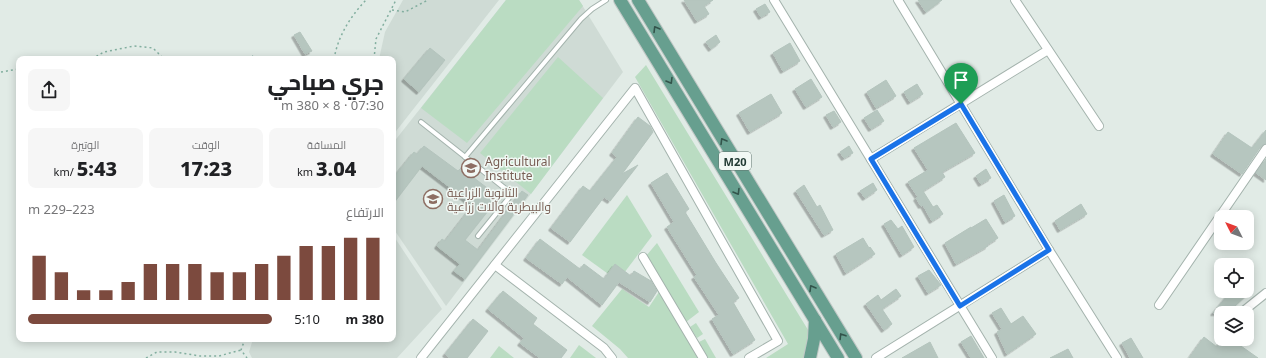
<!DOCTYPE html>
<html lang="ar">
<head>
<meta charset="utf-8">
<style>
  body { margin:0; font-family:"Noto Sans",Cairo,sans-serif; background:#f6f6f6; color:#202124; direction:rtl; height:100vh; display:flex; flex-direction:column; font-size:15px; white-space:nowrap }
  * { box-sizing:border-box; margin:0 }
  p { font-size:13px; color:#757577 }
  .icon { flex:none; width:22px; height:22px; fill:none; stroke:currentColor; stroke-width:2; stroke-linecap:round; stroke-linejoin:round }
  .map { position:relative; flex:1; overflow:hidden; direction:ltr }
  .panel { position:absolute; left:16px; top:56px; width:380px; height:286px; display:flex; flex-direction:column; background:#fff; border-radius:8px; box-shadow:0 2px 10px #0003; direction:rtl }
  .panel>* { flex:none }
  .needle { width:26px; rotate:312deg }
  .tools { position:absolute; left:1214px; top:210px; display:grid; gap:8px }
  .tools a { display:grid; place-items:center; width:40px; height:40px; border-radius:8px; background:#fff; box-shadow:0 2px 10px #0003; font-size:20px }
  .pin { position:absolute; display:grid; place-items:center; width:34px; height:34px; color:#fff; margin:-41px -17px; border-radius:50% 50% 50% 0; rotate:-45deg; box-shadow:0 0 4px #0007 }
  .pin .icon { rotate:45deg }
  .round { display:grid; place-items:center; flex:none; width:42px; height:42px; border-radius:8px; background:#f6f6f6 }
  .headline { display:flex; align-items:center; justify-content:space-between; height:68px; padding:0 12px }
  h1 { font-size:22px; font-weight:800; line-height:30px }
  .stats { display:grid; grid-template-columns:repeat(3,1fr); gap:6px; height:68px; padding:4px 12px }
  .stats div { display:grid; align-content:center; border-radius:8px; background:#f6f6f6; text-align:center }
  .stats b { font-size:20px; font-weight:800 }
  .stats small { font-size:11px; font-weight:400 }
  .stats p { font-size:11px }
  .chart { height:112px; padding:8px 12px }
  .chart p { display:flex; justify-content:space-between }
  .chart svg { width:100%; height:72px; margin-top:4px; stroke:#7c4a3e; stroke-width:6 }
  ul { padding:0 12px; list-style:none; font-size:13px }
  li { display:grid; grid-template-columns:64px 48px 1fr; align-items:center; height:30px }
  li i { height:10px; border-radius:5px; background:#7c4a3e }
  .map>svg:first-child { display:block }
</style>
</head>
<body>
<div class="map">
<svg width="1266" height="358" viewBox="0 0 1266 358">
  <defs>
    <filter id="shadow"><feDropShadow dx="-2.5" dy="2.5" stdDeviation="0" flood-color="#0004"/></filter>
  </defs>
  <rect width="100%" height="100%" fill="#e1ebe6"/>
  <g fill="#cfdbd5">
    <path d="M403,0H499L393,135V59H379L385,32Z"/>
    <path d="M506,0H579L623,72L446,306L393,228V143Z"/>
    <path d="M393,235L442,309L397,358H252L249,352L253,339H393Z"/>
  </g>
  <g fill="#badcc2">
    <path d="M506,0H579L583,6L467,143L421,108Z"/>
    <path d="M558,57L603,98L531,194L480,153Z"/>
    <path d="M646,65L813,338L805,358H766L788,344L635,77Z"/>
    <path d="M627,195L652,236L618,281L582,255Z"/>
    <path d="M657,243L699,312L686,322L646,256Z"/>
    <path d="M622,289L649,307L659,292L698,358H628L620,349L592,326Z"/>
    <path d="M696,323L703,334L697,338L690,327Z"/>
    <path d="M705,339L716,358H708L699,342Z"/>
    <path d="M579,345L596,358H570Z"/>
    <path d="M499,346L514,358H490Z"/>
  </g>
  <g fill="#b6c6bf" stroke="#b4c4bd" filter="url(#shadow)">
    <path d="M684,0H713L704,6L709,14L697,21Z"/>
    <path d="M918,0H942L926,12Z"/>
    <path d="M765,4L770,12L761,17L756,9Z"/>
    <path d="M300,32L312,51L305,54L294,35Z"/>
    <path d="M716,35L720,42L711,49L706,42Z"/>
    <path d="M790,43L800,61L783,71L773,53Z"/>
    <path d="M430,48L445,60L419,92L404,79Z"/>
    <path d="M811,79L822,97L806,107L795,89Z"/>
    <path d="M886,80L896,96L876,108L867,92Z"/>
    <path d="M917,84L923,94L910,102L904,92Z"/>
    <path d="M771,94L782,113L750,132L739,113Z"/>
    <path d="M877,110L884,121L871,129L864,118Z"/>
    <path d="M834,111L841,122L833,127L826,115Z"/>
    <path d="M638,117L650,126L653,132L622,174L638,165L610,201L604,197L570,242L551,228L583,186L590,191L617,157L612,153Z"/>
    <path d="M956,123L975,153L942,172L945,177L923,191L933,207L937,205L943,214L932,221L923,205L921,206L916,198L918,197L908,182L928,170L914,148Z"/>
    <path d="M1266,130V144L1261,146L1242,174L1213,154L1228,132L1252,148Z"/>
    <path d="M424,146L458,171L461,168L499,197L465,240L478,250L522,191L528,195L465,279L454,271L460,264L437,246L442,239L445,241L473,205L422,166L393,204V178L414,152L417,154Z"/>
    <path d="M849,146L853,153L844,158L840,152Z"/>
    <path d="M1266,159V180L1256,173Z"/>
    <path d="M986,169L991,178L981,184L976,176Z"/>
    <path d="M667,173L689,209L685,212L716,263L739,298L733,302L755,340L733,354L712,319L719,315L694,277L697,275L667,227L674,222L651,183Z"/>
    <path d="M873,183L877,190L865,198L860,191Z"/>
    <path d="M804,185L817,207L820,205L833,230L824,235L796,191Z"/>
    <path d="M1004,195L1015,216L1005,222L994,201Z"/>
    <path d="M1081,204L1087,214L1060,230L1055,221Z"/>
    <path d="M986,219L998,238L987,245L988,246L956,264L945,243L971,227V228Z"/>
    <path d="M891,220L898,229L902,226L914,247L902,255L884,224Z"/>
    <path d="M863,238L869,248L870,247L875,254L846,273L836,254Z"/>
    <path d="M540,239L580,269L584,264L604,279L615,264L631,276L634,271L651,281L657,291L650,302L619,282L602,305L567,277L562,284L526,258Z"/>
    <path d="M929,270L941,285L928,293L918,276Z"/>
    <path d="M896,289L901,296L882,309L892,324L884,330L866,304L878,295L881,300Z"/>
    <path d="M503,291L537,318L533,324L567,350L561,358H540L520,343L524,338L488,309Z"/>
    <path d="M1231,291H1251L1235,306L1238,308L1236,313H1213Z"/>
    <path d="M1001,308L1011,324L1023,316L1036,334L1007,354L997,332L1002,329L992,313Z"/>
    <path d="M473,319L488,331L467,358H450L445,354Z"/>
    <path d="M971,336L984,358H971L961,342Z"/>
    <path d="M1204,337L1217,347L1222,339H1231L1258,358H1189Z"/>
    <path d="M1131,338L1143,358H1130L1122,343Z"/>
    <path d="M930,342L938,358H902Z"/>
    <path d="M1068,349L1073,358H1050Z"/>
  </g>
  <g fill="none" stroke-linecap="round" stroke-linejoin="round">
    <defs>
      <g id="lane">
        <path d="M421,122L512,194L478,236"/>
        <path d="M465,157L581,19L592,9L606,0"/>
      </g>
      <g id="street">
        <path d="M774,0L992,358"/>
        <path d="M898,0L1049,250L1117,358"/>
        <path d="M1015,0L1099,126"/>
        <path d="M871,159L1048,50"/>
        <path d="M643,257L703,358"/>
        <path d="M495,265L604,348L612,358"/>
        <path d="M1159,305L1266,149"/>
        <path d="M1241,313L1266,293"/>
        <path d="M421,358L635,88L778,341L749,358"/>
        <path d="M876,358L1049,250"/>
      </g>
      <g id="primary">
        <path d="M620,0L838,358"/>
        <path d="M638,0L856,358"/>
        <path d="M810,358L814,339L815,320"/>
      </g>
    </defs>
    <use href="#lane" stroke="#a4b3ad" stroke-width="6"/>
    <use href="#street" stroke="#a4b3ad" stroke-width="10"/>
    <use href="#primary" stroke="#c1c8c6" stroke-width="14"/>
    <g stroke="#82ae9f" stroke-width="1.5" stroke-dasharray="2 3" stroke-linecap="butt">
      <path d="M392,10L405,12L428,0"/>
      <path d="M252,56L257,59"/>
      <path d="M92,59L104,52L134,46L153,48L164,59"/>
      <path d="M334,59C338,36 350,17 366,0"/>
      <path d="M374,59L376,39L396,0"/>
      <path d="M1,72L19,69"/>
      <path d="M245,339L241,350L247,358"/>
      <path d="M146,358L157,352H175L200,356H219L241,350"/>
    </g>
    <use href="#lane" stroke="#fff" stroke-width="4"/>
    <use href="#street" stroke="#fff" stroke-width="8"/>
    <use href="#primary" stroke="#679f8f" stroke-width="12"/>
  </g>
  <defs><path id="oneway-chevron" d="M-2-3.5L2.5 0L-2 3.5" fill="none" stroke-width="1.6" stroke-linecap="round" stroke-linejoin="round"/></defs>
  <g stroke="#33544b">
    <use href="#oneway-chevron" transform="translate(656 29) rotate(-121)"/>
    <use href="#oneway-chevron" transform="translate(670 81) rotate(59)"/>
    <use href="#oneway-chevron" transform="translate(723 141) rotate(-121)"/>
    <use href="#oneway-chevron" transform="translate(737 192) rotate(59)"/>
    <use href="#oneway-chevron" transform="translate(812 288) rotate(-121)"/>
    <use href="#oneway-chevron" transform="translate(842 336) rotate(-122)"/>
  </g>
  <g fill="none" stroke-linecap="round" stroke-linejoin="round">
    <defs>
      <path id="route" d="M961,104L1049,250L960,306L871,159Z"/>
    </defs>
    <use href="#route" stroke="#fff" stroke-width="8"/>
    <use href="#route" stroke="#1a73e8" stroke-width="5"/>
  </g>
  <defs>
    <symbol id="university-ring" viewBox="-11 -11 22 22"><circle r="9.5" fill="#f1f8f4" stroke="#8d6e63" stroke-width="1.5"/><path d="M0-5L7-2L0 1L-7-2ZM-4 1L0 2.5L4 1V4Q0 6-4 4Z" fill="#8d6e63"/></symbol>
    <symbol id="school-ring" viewBox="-11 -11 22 22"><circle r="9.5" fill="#f1f8f4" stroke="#8d6e63" stroke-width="1.5"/><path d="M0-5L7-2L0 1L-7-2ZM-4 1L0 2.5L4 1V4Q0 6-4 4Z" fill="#8d6e63"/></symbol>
  </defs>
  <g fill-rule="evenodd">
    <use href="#university-ring" x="460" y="157" width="22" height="22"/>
    <use href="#school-ring" x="422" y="188" width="22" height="22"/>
  </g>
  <g text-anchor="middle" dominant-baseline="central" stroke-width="3" stroke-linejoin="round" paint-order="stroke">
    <rect fill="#f1f8f4" stroke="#60746e" stroke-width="1" x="719" y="152" width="32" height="18" rx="3"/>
    <g font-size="11" font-weight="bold" fill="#223b34">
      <text x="735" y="161">M20</text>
    </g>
    <g font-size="12" fill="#785e54" stroke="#f1f8f4" text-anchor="start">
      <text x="485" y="161">Agricultural<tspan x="485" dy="14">Institute</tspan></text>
      <text x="447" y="192">الثانوية الزراعية<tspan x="447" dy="14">والبيطرية وآلات زراعية</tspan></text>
    </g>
  </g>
</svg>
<div class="tools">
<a><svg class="needle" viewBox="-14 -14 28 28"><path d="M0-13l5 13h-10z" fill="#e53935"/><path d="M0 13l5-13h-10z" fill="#757577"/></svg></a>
<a><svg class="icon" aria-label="locate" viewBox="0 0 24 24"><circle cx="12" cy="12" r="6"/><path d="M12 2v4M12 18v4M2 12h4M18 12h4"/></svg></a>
<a><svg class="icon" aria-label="layers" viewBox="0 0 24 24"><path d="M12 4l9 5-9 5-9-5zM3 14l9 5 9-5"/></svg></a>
</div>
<div class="pin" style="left:961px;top:104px;background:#1e9e55"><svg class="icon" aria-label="arrive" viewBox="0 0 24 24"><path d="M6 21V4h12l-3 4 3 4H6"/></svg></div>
<section class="panel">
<div class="headline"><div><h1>جري صباحي</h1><p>07:30 · 8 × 380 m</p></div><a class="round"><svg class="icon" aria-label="share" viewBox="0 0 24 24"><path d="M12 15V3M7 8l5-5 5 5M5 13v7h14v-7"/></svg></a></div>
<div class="stats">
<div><p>المسافة</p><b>3.04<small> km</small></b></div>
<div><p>الوقت</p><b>17:23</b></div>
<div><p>الوتيرة</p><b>5:43<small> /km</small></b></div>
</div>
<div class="chart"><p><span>الارتفاع</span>223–229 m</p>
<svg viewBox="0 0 160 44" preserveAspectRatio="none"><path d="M5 44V17M15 44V27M25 44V38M35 44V38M45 44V33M55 44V22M65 44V22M75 44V22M85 44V27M95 44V27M105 44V22M115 44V17M125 44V11M135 44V11M145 44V6M155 44V6"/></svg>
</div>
<ul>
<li><b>380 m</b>5:10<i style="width:100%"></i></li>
</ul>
</section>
</div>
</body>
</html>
